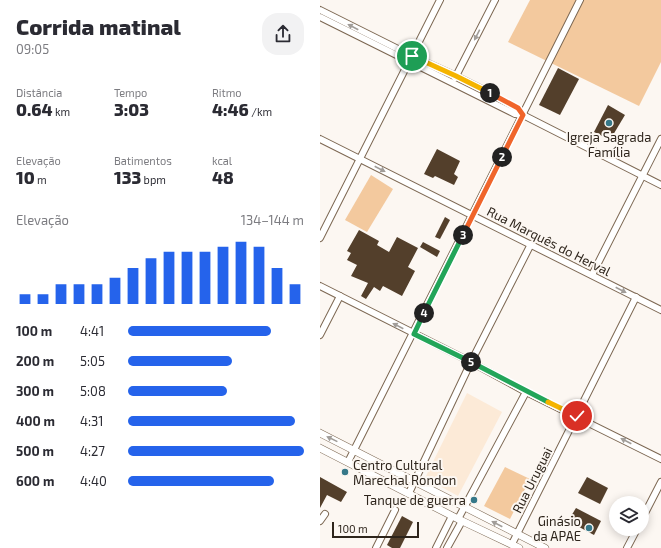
<!DOCTYPE html>
<html lang="pt">
<head>
<meta charset="utf-8">
<style>
  body { margin:0; font-family:"Exo 2",sans-serif; background:#f2f2f3; color:#2b2b33; height:100vh; display:flex; flex-direction:column; font-size:15px; white-space:nowrap }
  * { box-sizing:border-box; margin:0 }
  p { font-size:13px; color:#7c7c81 }
  .icon { flex:none; width:22px; height:22px; fill:none; stroke:currentColor; stroke-width:2; stroke-linecap:round; stroke-linejoin:round }
  .map { position:relative; flex:1; overflow:hidden }
  .drawer { display:flex; flex-direction:column; background:#fff; width:320px }
  .drawer>* { flex:none }
  .tools { position:absolute; left:289px; top:496px; display:grid; gap:8px }
  .tools a { display:grid; place-items:center; width:40px; height:40px; border-radius:50%; background:#fff; box-shadow:0 2px 10px #0003; font-size:20px }
  .scale { position:absolute; left:12px; bottom:10px; width:87px; box-sizing:border-box; padding-left:4px; border:2px solid #2e251c; border-top:0; font-size:11px; line-height:14px; white-space:nowrap; color:#2e251c; -webkit-text-stroke:3px #fcf7f2; paint-order:stroke }
  .pin { position:absolute; display:grid; place-items:center; width:34px; height:34px; color:#fff; margin:-17px; border:2px solid #fff; border-radius:50%; box-shadow:0 1px 4px #0007 }
  .km { position:absolute; width:20px; height:20px; margin:-10px; border-radius:50%; background:#222; color:#fff; font-size:11px; line-height:20px; text-align:center }
  .round { display:grid; place-items:center; flex:none; width:42px; height:42px; border-radius:16px; background:#f2f2f3 }
  .headline { display:flex; align-items:center; justify-content:space-between; height:68px; padding:0 16px }
  h1 { font-size:22px; font-weight:800; line-height:30px }
  .metrics { display:grid; grid-template-columns:repeat(3,1fr); gap:6px; height:68px; padding:4px 16px }
  .metrics div { display:grid; align-content:center }
  .metrics b { font-size:17px; font-weight:800 }
  .metrics small { font-size:11px; font-weight:400 }
  .metrics p { font-size:11px }
  .chart { height:112px; padding:8px 16px }
  .chart p { display:flex; justify-content:space-between }
  .chart svg { width:100%; height:72px; margin-top:4px; stroke:#2563eb; stroke-width:6 }
  ul { padding:0 16px; list-style:none; font-size:13px }
  li { display:grid; grid-template-columns:64px 48px 1fr; align-items:center; height:30px }
  li i { height:10px; border-radius:5px; background:#2563eb }
  main { display:flex; flex:1; min-height:0 }
  .map>svg:first-child { display:block }
</style>
</head>
<body>
<main>
<section class="drawer">
<div class="headline"><div><h1>Corrida matinal</h1><p>09:05</p></div><a class="round"><svg class="icon" aria-label="share" viewBox="0 0 24 24"><path d="M12 15V3M7 8l5-5 5 5M5 13v7h14v-7"/></svg></a></div>
<div class="metrics">
<div><p>Distância</p><b>0.64<small> km</small></b></div>
<div><p>Tempo</p><b>3:03</b></div>
<div><p>Ritmo</p><b>4:46<small> /km</small></b></div>
</div>
<div class="metrics">
<div><p>Elevação</p><b>10<small> m</small></b></div>
<div><p>Batimentos</p><b>133<small> bpm</small></b></div>
<div><p>kcal</p><b>48</b></div>
</div>
<div class="chart"><p><span>Elevação</span>134–144 m</p>
<svg viewBox="0 0 160 44" preserveAspectRatio="none"><path d="M5 44V38M15 44V38M25 44V32M35 44V32M45 44V32M55 44V28M65 44V22M75 44V16M85 44V12M95 44V12M105 44V12M115 44V9M125 44V6M135 44V9M145 44V22M155 44V32"/></svg>
</div>
<ul>
<li><b>100 m</b>4:41<i style="width:81%"></i></li>
<li><b>200 m</b>5:05<i style="width:59%"></i></li>
<li><b>300 m</b>5:08<i style="width:56%"></i></li>
<li><b>400 m</b>4:31<i style="width:95%"></i></li>
<li><b>500 m</b>4:27<i style="width:100%"></i></li>
<li><b>600 m</b>4:40<i style="width:83%"></i></li>
</ul>
</section>
<div class="map">
<svg width="341" height="548" viewBox="0 0 341 548">
  <rect width="100%" height="100%" fill="#fcf7f2"/>
  <path fill="#fcead7" d="M147,393L182,412L138,496L105,478Z"/>
  <g fill="#f3c99e">
    <path d="M210,0H341V62L319,106L188,42Z"/>
    <path d="M51,175L73,189L47,232L25,220Z"/>
    <path d="M185,467L210,479L190,519L164,506Z"/>
  </g>
  <g fill="#533f2b">
    <path d="M238,68L259,79L240,115L219,105Z"/>
    <path d="M288,105L305,115L290,140L274,132Z"/>
    <path d="M117,149L140,161L134,174L138,177L134,185L115,176L113,178L104,174Z"/>
    <path d="M125,217L130,220L120,239L115,237Z"/>
    <path d="M39,230L59,241L57,245L69,252L77,237L98,248L88,267L95,271L82,296L63,286L60,291L54,287L46,299L41,296L48,283L31,276L37,265L27,260L31,253L27,251Z"/>
    <path d="M103,242L120,251L117,257L100,247Z"/>
    <path d="M0,477L27,492L21,502L7,495L0,508Z"/>
    <path d="M267,477L288,488L280,504L258,493Z"/>
    <path d="M256,508L281,521L274,535L248,521Z"/>
    <path d="M82,516L93,522L80,548H72L67,545Z"/>
  </g>
  <g fill="none" stroke-linecap="round" stroke-linejoin="round">
    <defs>
      <g id="minor">
        <path d="M0,10L92,56L136,76L166,91L197,109L203,115"/>
        <path d="M0,17L195,114L203,115L341,185"/>
        <path d="M135,78L175,0"/>
        <path d="M0,139L341,310"/>
        <path d="M0,238L120,0"/>
        <path d="M272,275L341,139"/>
        <path d="M0,286L151,362L206,392L341,459"/>
        <path d="M0,335L20,296"/>
        <path d="M28,462L260,0"/>
        <path d="M89,493L151,362L211,244"/>
        <path d="M138,519L206,392"/>
        <path d="M322,519L341,482"/>
        <path d="M0,521L5,514"/>
        <path d="M192,544L316,297"/>
        <path d="M56,548L75,510"/>
        <path d="M116,548L132,516"/>
        <path d="M127,548L142,521"/>
        <path d="M307,548L317,529"/>
      </g>
      <g id="major">
        <path d="M0,433L225,548"/>
        <path d="M0,448L138,519L199,548"/>
      </g>
    </defs>
    <use href="#minor" stroke="#7d6853" stroke-width="8"/>
    <use href="#major" stroke="#7d6853" stroke-width="8"/>
    <use href="#minor" stroke="#fff" stroke-width="6"/>
    <use href="#major" stroke="#fff" stroke-width="7"/>
  </g>
  <defs><path id="oneway-solid" d="M-6-.8H1V-3.2L6.5 0L1 3.2V.8H-6Z"/></defs>
  <g fill="#a19d99">
    <use href="#oneway-solid" transform="translate(33 27) rotate(-152)"/>
    <use href="#oneway-solid" transform="translate(157 35) rotate(117)"/>
    <use href="#oneway-solid" transform="translate(60 169) rotate(27)"/>
    <use href="#oneway-solid" transform="translate(301 290) rotate(27)"/>
    <use href="#oneway-solid" transform="translate(78 326) rotate(-153)"/>
    <use href="#oneway-solid" transform="translate(12 439) rotate(-154)"/>
    <use href="#oneway-solid" transform="translate(306 441) rotate(-153)"/>
    <use href="#oneway-solid" transform="translate(177 524) rotate(-153)"/>
  </g>
  <g fill="none" stroke-linecap="round" stroke-linejoin="round">
    <defs>
      <path id="split-1" d="M92,56L136,76L170,93"/>
      <path id="split-2" d="M170,93L198,108L203,115L182,157"/>
      <path id="split-3" d="M143,235L182,157"/>
      <path id="split-4" d="M104,313L143,235"/>
      <path id="split-5" d="M104,313L94,334L151,362"/>
      <path id="split-6" d="M151,362L228,402"/>
      <path id="split-7" d="M228,402L257,416"/>
    </defs>
    <use href="#split-1" stroke="#fff" stroke-width="8"/>
    <use href="#split-2" stroke="#fff" stroke-width="8"/>
    <use href="#split-3" stroke="#fff" stroke-width="8"/>
    <use href="#split-4" stroke="#fff" stroke-width="8"/>
    <use href="#split-5" stroke="#fff" stroke-width="8"/>
    <use href="#split-6" stroke="#fff" stroke-width="8"/>
    <use href="#split-7" stroke="#fff" stroke-width="8"/>
    <use href="#split-1" stroke="#f5b400" stroke-width="5"/>
    <use href="#split-2" stroke="#f0652b" stroke-width="5"/>
    <use href="#split-3" stroke="#f0652b" stroke-width="5"/>
    <use href="#split-4" stroke="#22a559" stroke-width="5"/>
    <use href="#split-5" stroke="#22a559" stroke-width="5"/>
    <use href="#split-6" stroke="#22a559" stroke-width="5"/>
    <use href="#split-7" stroke="#f5b400" stroke-width="5"/>
  </g>
  <g fill="#367889" stroke="#fcf7f2" stroke-width="1.5">
    <circle cx="289" cy="123" r="4"/>
    <circle cx="25" cy="472" r="4"/>
    <circle cx="154" cy="500" r="4"/>
    <circle cx="269" cy="528" r="4"/>
  </g>
  <g text-anchor="middle" dominant-baseline="central" stroke-width="4" stroke-linejoin="round" paint-order="stroke">
    <g font-size="13" fill="#2e251c" stroke="#fcf7f2" text-anchor="end">
      <text x="289" y="137" text-anchor="middle">Igreja Sagrada<tspan x="289" dy="15">Família</tspan></text>
      <text x="33" y="465" text-anchor="start">Centro Cultural<tspan x="33" dy="15">Marechal Rondon</tspan></text>
      <text x="146" y="500">Tanque de guerra</text>
      <text x="261" y="521">Ginásio<tspan x="261" dy="15">da APAE</tspan></text>
    </g>
    <g font-size="13" fill="#2e251c" stroke="#fcf7f2">
      <text transform="translate(229 241) rotate(27)">Rua Marquês do Herval</text>
      <text transform="translate(212 480) rotate(-63)">Rua Uruguai</text>
    </g>
  </g>
</svg>
<div class="tools">
<a><svg class="icon" aria-label="layers" viewBox="0 0 24 24"><path d="M12 4l9 5-9 5-9-5zM3 14l9 5 9-5"/></svg></a>
</div>
<div class="scale">100 m</div>
<div class="pin" style="left:92px;top:56px;background:#1e9e55"><svg class="icon" aria-label="arrive" viewBox="0 0 24 24"><path d="M6 21V4h12l-3 4 3 4H6"/></svg></div>
<div class="pin" style="left:257px;top:416px;background:#d93025"><svg class="icon" aria-label="check" viewBox="0 0 24 24"><path d="M5 12l5 5 9-10"/></svg></div>
<b class="km" style="left:170px;top:93px">1</b>
<b class="km" style="left:182px;top:157px">2</b>
<b class="km" style="left:143px;top:235px">3</b>
<b class="km" style="left:104px;top:313px">4</b>
<b class="km" style="left:151px;top:362px">5</b>
</div>
</main>
</body>
</html>
